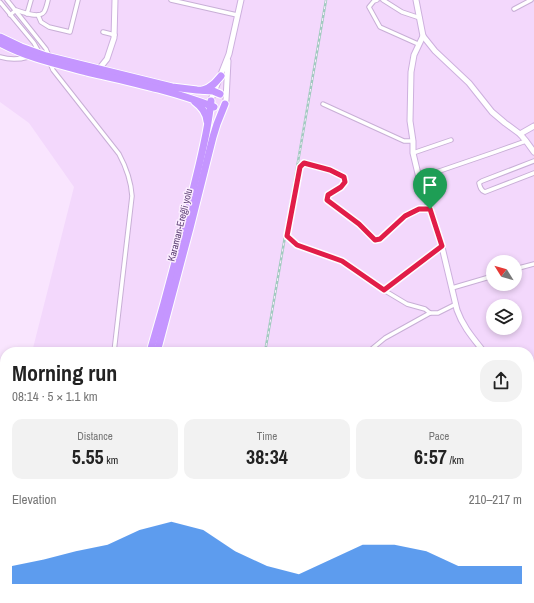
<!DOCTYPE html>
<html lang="en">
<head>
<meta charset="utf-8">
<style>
  body { margin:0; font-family:"Archivo Narrow",sans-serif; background:#f2f2f2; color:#222; height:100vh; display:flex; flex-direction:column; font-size:15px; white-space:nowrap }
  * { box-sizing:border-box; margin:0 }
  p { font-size:13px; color:#767676 }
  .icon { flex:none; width:22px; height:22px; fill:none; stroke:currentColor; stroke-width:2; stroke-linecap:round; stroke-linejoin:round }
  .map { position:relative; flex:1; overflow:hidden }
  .panel { position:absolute; left:0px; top:347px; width:534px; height:256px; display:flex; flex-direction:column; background:#fff; border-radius:16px 16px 0 0; box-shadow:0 2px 6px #0003 }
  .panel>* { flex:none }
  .needle { width:26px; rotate:307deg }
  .tools { position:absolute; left:486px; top:255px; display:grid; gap:8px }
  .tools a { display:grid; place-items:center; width:36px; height:36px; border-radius:50%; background:#fff; box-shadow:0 2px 6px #0003; font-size:20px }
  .pin { position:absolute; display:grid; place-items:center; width:34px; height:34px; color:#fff; margin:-41px -17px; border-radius:50% 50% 50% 0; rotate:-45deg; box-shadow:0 0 4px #0007 }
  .pin .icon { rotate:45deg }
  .round { display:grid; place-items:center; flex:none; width:42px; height:42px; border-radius:16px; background:#f2f2f2 }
  .summary { display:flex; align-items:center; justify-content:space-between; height:68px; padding:0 12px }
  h1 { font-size:22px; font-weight:700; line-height:30px }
  .stats { display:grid; grid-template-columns:repeat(3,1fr); gap:6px; height:68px; padding:4px 12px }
  .stats div { display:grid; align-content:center; border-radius:10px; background:#f2f2f2; text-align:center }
  .stats b { font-size:20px; font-weight:700 }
  .stats small { font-size:11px; font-weight:400 }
  .stats p { font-size:11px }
  .chart { height:112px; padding:8px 12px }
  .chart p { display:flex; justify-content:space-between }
  .chart svg { width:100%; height:72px; margin-top:4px; fill:#1a73e8; opacity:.7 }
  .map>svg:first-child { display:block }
</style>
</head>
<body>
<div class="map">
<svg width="534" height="603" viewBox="0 0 534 603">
  <rect width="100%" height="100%" fill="#f9e5fe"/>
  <g fill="#f3d8fc" fill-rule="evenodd">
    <path d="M0,0H534V603H106L94,598H529V352H32L74,187L29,123L0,102ZM493,262H515V284H493ZM493,306H515V328H493Z"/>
    <path d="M5,447V528L0,522V465Z"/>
  </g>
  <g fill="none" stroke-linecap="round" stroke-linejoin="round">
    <defs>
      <g id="street">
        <path d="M7,0L46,49L49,56"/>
        <path d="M171,0L237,15"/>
        <path d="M377,0L374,1L369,7L380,27L418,44"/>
        <path d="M383,0L402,12L420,18"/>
        <path d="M0,2L34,43L39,52"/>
        <path d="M514,9L531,0"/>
        <path d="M27,14L31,0"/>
        <path d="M10,15L16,10C22,12 39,19 44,12C46,9 47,4 48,0"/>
        <path d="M38,15L41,22L49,27L70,32L78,0"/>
        <path d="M103,32L115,35"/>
        <path d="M0,57C10,60 18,60 28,57"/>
        <path d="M50,63L53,70L119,154C126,167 131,181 132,196L114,352"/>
        <path d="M323,104L404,141H413"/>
        <path d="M413,153L451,140"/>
        <path d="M534,161L482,181L479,183C480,187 481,191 485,192L534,173"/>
        <path d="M419,178L495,152L526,141"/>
        <path d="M515,269L534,264"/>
        <path d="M452,288L493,276"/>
        <path d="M384,290L442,247"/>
        <path d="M430,313L425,309L407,304L377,286L342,261L297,245L287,236L300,167L304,163L329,170L343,177L345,182L341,187L328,195L327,199L359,224L375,240L381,239L405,216L419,209H430"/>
        <path d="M368,352L385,338L430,313H438L456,304"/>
        <path d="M529,445L534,450"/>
        <path d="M0,447L5,450"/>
        <path d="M0,490L5,484"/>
        <path d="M0,509L5,510"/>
        <path d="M529,516L534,510"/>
        <path d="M529,531L534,533"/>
        <path d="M205,598L212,603"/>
        <path d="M226,598L238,603"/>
        <path d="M508,598L520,603"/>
        <path d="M83,603L84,598"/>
        <path d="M274,603L277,598"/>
        <path d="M301,603L306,598"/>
      </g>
      <g id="secondary">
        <path d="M416,0L423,36L435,51L469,83L492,112L505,123L520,134L526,141L534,152"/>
        <path d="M423,36L414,55L411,72L410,121L413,141V153L419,178L430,209L442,247L457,310C463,327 474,339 484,352"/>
        <path d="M99,69L107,59L114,38L115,0"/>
        <path d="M212,97L229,54L241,0"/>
        <path d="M226,100L228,61"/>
        <path d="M520,134L534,126"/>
        <path d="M529,412L534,407"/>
        <path d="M489,603L491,598"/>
      </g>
      <g id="highway">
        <path d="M0,37L21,47L46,56L172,87L197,90L213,91L220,94"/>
        <path d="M0,43C28,58 57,64 87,72C130,82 173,91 214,107"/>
        <path d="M203,90C211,88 216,82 221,76"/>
        <path d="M195,102C202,107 206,112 207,121"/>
        <path d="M150,352C166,298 180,245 193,190C200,161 208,132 211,101"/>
        <path d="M157,352L190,228L213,137L217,124L225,104"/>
        <path d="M100,603L101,598"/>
        <path d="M106,603L107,598"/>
      </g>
    </defs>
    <use href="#street" stroke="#c8afd6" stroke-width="5.5"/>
    <use href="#secondary" stroke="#cdb0de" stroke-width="7"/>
    <use href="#highway" stroke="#fff" stroke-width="9"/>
    <use href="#street" stroke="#fff" stroke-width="3.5"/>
    <use href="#secondary" stroke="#fff" stroke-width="5"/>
    <use href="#highway" stroke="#c596ff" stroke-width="7"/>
    <defs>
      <g id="rail">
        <path d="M265,352L326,0"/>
        <path d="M221,603L222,598"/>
      </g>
    </defs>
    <use href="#rail" stroke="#a1cabf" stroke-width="2.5"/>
    <use href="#rail" stroke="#fbedff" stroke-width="1" stroke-dasharray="3" stroke-linecap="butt"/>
  </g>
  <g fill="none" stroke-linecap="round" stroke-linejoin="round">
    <defs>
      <path id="route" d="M304,163L330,170L344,177L345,182L341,187L328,195L327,200L359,224L375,240L380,239L405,216L419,209H430L442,246L384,290L342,261L297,245L287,236L300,167Z"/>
    </defs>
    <use href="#route" stroke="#fff" stroke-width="8"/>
    <use href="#route" stroke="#e11d48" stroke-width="5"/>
  </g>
  <g text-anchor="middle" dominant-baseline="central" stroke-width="3" stroke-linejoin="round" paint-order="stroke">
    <g font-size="10" fill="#63477a" stroke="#fbedff">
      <text transform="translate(180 225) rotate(-76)">Karaman-Ereğli yolu</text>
    </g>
  </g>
</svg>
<div class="tools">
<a><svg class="needle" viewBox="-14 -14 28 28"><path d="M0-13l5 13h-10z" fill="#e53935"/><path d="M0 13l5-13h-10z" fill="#767676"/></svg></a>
<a><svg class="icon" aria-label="layers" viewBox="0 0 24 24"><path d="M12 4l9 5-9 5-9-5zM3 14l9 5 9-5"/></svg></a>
</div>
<div class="pin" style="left:430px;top:209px;background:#1e9e55"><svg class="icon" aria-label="arrive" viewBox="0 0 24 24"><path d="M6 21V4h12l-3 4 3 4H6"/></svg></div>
<section class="panel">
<div class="summary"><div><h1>Morning run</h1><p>08:14 · 5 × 1.1 km</p></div><a class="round"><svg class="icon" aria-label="share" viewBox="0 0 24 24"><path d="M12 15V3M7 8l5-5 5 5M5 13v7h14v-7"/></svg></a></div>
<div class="stats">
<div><p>Distance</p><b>5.55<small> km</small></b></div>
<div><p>Time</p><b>38:34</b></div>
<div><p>Pace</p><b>6:57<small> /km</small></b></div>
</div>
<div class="chart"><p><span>Elevation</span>210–217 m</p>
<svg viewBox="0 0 160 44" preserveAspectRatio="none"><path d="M0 44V33L10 29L20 24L30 20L40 11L50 6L60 11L70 24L80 33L90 38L100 29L110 20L120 20L130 24L140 33L150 33L160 33V44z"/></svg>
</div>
</section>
</div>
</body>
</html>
